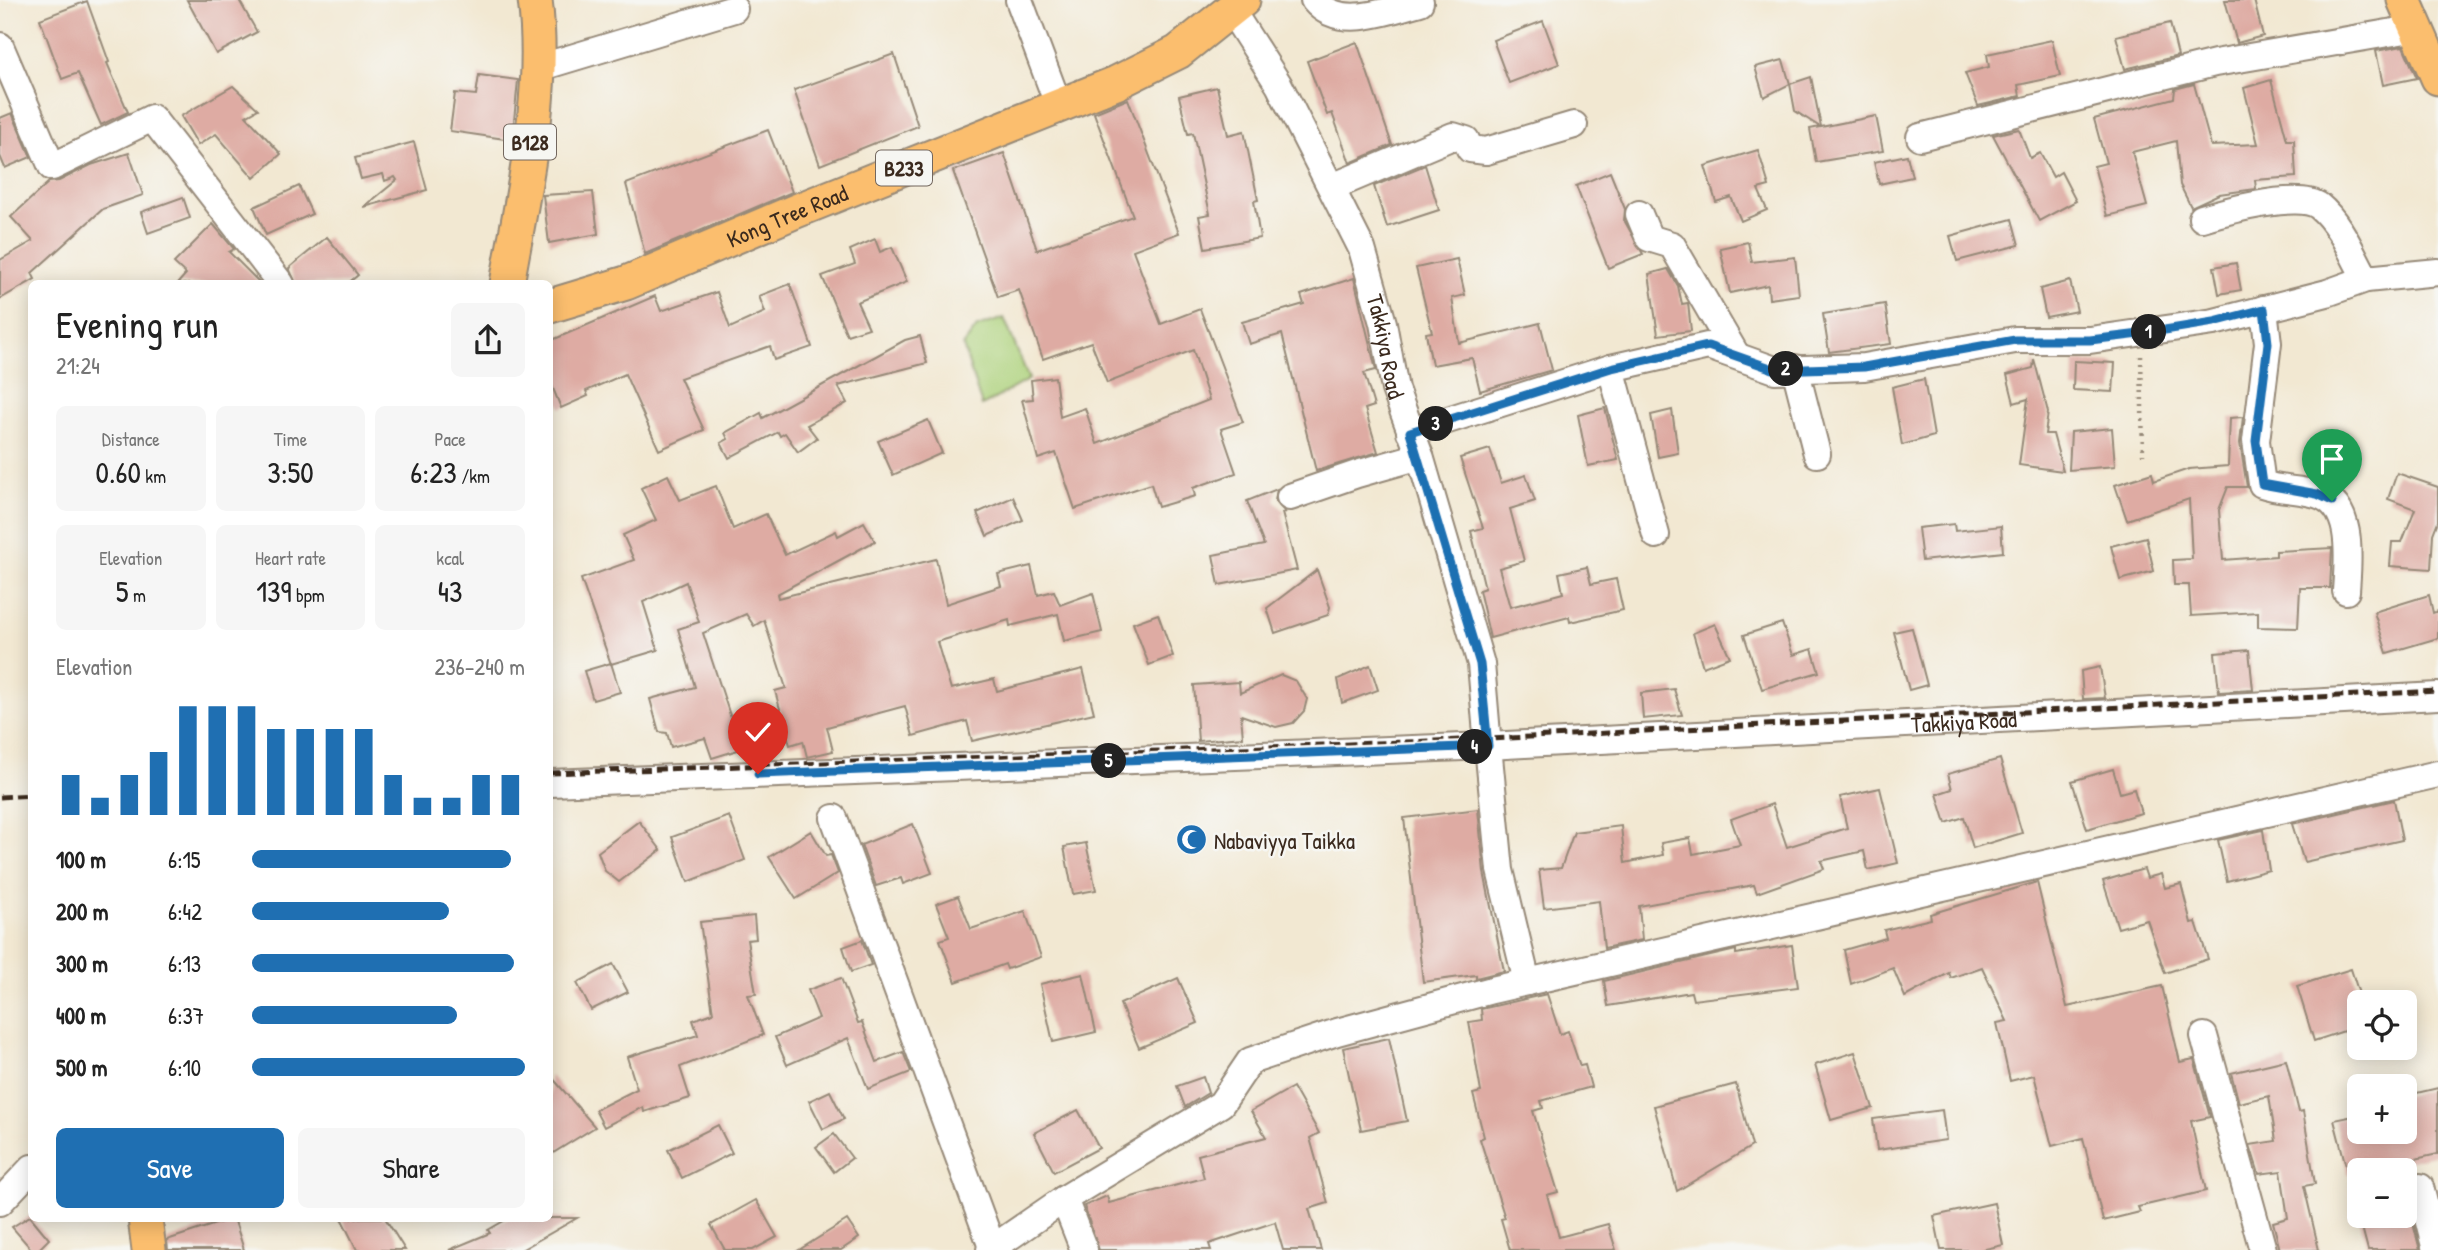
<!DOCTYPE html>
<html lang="en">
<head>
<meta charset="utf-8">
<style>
  body { margin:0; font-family:"Patrick Hand",sans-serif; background:#f6f6f6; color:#222; height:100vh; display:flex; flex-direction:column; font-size:26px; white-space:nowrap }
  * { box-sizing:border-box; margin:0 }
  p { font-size:23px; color:#767676 }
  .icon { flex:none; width:38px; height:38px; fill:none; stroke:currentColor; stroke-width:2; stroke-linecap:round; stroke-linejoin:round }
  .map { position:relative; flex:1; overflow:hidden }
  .drawer { position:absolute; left:28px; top:280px; width:525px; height:942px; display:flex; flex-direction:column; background:#fff; border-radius:10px; box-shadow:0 4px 18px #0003 }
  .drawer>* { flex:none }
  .buttons { position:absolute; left:2347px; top:990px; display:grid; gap:14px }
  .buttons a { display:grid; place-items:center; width:70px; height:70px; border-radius:10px; background:#fff; box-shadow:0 4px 18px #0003; font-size:35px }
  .pin { position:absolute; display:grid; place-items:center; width:60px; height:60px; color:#fff; margin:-72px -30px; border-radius:50% 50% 50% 0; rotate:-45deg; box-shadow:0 0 7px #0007 }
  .pin .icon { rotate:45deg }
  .km { position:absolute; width:35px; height:35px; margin:-18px; border-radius:50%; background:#222; color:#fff; font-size:19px; line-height:35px; text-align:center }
  .round { display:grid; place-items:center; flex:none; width:74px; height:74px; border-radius:10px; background:#f6f6f6 }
  .headline { display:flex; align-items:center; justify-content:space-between; height:119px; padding:0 28px }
  h1 { font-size:38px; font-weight:600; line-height:52px }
  .figures { display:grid; grid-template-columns:repeat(3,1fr); gap:10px; height:119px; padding:7px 28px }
  .figures div { display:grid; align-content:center; border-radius:10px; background:#f6f6f6; text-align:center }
  .figures b { font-size:30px; font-weight:600 }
  .figures small { font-size:19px; font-weight:400 }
  .figures p { font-size:19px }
  .chart { height:196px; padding:14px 28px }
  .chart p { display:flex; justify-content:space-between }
  .chart svg { width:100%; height:126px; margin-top:7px; stroke:#1f6fb2; stroke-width:6 }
  .cta { display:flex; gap:14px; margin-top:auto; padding:14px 28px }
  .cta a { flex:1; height:80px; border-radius:10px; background:#1f6fb2; color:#fff; font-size:28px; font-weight:600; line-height:80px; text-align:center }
  .cta a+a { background:#f6f6f6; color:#222 }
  ul { padding:0 28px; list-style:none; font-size:23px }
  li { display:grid; grid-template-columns:112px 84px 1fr; align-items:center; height:52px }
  li i { height:18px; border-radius:9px; background:#1f6fb2 }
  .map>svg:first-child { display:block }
</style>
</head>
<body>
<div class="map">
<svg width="2438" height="1250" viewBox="0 0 2438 1250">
  <rect width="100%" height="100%" fill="#f6f6f2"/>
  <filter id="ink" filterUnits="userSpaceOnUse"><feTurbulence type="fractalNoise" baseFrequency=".0143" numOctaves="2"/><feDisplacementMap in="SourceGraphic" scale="14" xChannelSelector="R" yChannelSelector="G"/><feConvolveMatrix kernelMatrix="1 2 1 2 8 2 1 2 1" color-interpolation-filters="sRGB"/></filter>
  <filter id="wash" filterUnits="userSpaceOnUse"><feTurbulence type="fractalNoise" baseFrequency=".00686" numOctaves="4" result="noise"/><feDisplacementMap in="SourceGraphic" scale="28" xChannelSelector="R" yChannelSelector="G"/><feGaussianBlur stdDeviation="1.57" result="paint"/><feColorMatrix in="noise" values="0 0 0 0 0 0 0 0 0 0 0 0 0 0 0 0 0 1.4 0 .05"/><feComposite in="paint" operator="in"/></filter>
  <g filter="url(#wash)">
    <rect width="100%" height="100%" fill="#f2e8d2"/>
    <path fill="#add27b" stroke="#747e4c" stroke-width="2" d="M1004,318L1029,379L982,406L963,346L977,327Z"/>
    <g id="blocks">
      <g fill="#deaba3">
        <path d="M187,0H239L257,32L216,54Z"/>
        <path d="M2225,0H2254L2263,36L2237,43Z"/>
        <path d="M87,1L109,62L107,63L128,112L101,125L78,73L62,79L40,19Z"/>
        <path d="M1543,21L1559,64L1509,83L1493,40Z"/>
        <path d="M2170,23L2178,56L2125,69L2116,36Z"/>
        <path d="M2052,40L2060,76L2018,85L2020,96L1978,106L1965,73L1989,67L1987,54Z"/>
        <path d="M1357,42L1392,145L1350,163L1332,113L1327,115L1307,61Z"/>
        <path d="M2403,46L2417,78L2383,85L2376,51Z"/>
        <path d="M894,54L918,126L820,165L794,90Z"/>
        <path d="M1783,60L1790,84L1764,97L1755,67Z"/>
        <path d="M479,75L518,80L512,140L450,131L455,93L476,95Z"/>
        <path d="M1811,77L1821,127L1876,116L1883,151L1816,162L1810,129L1820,127L1795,111L1790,84Z"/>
        <path d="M2271,80L2287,140H2294L2296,177L2255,180L2256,189L2219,194L2191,207L2180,185L2176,141L2132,152L2147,206L2107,216L2094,166L2106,163L2094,119L2174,98L2175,89L2194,84L2211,146L2258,144L2244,88Z"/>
        <path d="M233,86L258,109L246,116L281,154L254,178L216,134L198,145L181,116Z"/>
        <path d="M1217,87L1228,135L1244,131L1258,200L1254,201L1260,238L1205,248L1199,216L1210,214L1193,133L1188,134L1179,96Z"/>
        <path d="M1128,99L1179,233L1133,250L1161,324L1200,309L1243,422L1221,429L1236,473L1193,488L1195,496L1158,507L1151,484L1075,509L1056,453L1038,459L1022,400L1033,399L1031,380L1055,377L1060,417L1085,408L1097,444L1209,400L1193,350L1107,383L1091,342L1043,359L1019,290L998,297L953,171L1004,153L1037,250L1133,216L1094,113Z"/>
        <path d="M12,113L31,157L5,168L0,156V118Z"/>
        <path d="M2019,129L2030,158L2040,153L2053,177L2061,172L2076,201L2039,221L1993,135Z"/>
        <path d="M768,130L792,192L645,254L626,184Z"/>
        <path d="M414,142L427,190L364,207L397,180L395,177L385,181L383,174L361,179L355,158Z"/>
        <path d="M1758,150L1769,186L1758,189L1767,210L1741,221L1731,197L1716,202L1705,166Z"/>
        <path d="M129,153L143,195L103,209L32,273L35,279L0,299V260L33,241L11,217L49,182L59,181L91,165Z"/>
        <path d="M1907,155L1912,177L1879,184L1874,162Z"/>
        <path d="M1425,165L1439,210L1387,227L1374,186Z"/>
        <path d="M1610,172L1625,209L1624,220L1643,254L1608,268L1576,186Z"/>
        <path d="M299,186L312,214L266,235L254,207Z"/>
        <path d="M593,192L598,234L549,243L543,195Z"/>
        <path d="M183,197L190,218L148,233L141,212Z"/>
        <path d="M2012,219L2019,245L1957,261L1950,236Z"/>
        <path d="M213,224L234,249L229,252L261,284H177L186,274L174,263Z"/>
        <path d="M327,237L358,275L347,284H296L289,268Z"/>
        <path d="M875,239L880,252L892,247L907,282L857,302L869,328L847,335L822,276L855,264L850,250Z"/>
        <path d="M1748,242L1752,262L1795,257L1799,295L1769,299L1768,285L1730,293L1720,248Z"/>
        <path d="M1457,259L1465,295L1452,298L1459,343L1540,323L1552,370L1480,391L1472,358L1432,365L1426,333L1432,332L1416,268Z"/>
        <path d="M2236,263L2241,290L2219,294L2214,267Z"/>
        <path d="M1668,269L1678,286L1682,304L1688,303L1691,331L1658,335L1649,274Z"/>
        <path d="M1354,278L1376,370L1364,373L1374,406L1365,409L1378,452L1316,471L1282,334L1249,344L1242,322L1304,304L1301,295Z"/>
        <path d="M2070,281L2077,311L2046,317L2040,289Z"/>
        <path d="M790,284L812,347L774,360L770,346L680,378L704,430L659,450L625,374L586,391L588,396L561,408L550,381V341L655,296L661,311L717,292L730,328L765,312L759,296Z"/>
        <path d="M1885,304L1891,344L1829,352L1823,314Z"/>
        <path d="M920,336L927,363L838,386L847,403L807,425L817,438L798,452L785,433L780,436L778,432L729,458L721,443L728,439L725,433L761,413L763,418L905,340Z"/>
        <path d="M2034,359L2048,412L2045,434H2053L2063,471L2019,465L2028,399L2014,403L2007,375L2033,368Z"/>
        <path d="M2074,361L2115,363L2113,392L2073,390Z"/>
        <path d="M1924,379L1934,436L1902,445L1892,387Z"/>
        <path d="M1605,408L1618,460L1588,466L1578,415Z"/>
        <path d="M1672,410L1678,453L1658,457L1651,415Z"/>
        <path d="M2243,417L2240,443L2247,487H2228L2219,510L2223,560L2276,556V551L2332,548L2330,588H2300L2298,628L2258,627V612L2191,616L2189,585H2174L2173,560L2192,559L2189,499L2127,520L2115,485L2152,473L2154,481L2189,469L2228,466L2230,418Z"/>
        <path d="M928,420L942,453L893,475L878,441Z"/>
        <path d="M2112,428L2115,466L2069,470L2071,432Z"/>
        <path d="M1490,449L1501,483L1526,475L1535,501L1510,509L1524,561L1499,568L1510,607L1563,593L1559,573L1587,567L1591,584L1616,579L1623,610L1570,622L1569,617L1490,638L1479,590L1485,588L1471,531L1483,528L1460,458Z"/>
        <path d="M2397,473L2438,487V521L2433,534L2431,569L2390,566L2392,542H2402L2415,509L2388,499Z"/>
        <path d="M668,475L680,500L716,486L733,529L766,514L785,555L836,531L838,536L864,522L875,541L777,594L778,598L936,559L946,604L1001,586L998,574L1031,566L1038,595L1054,591L1060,605L1093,593L1102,632L1064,641L1058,614L1010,626L1009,620L937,642L951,689L994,679L997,691L1083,669L1094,713L972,741L967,721L913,736L905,706L827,727L833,751L807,757L803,741L790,745L775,691L786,688L764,620L754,626L746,614L703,633L741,749L712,758L705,738L671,747L667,733L659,732L650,699L695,687L678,629L699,622L686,582L643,602L658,650L611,664L581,579L634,560L623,535L656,520L641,488Z"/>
        <path d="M1277,489L1275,501L1285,512L1282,513L1297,570L1219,585L1213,555L1264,545L1247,501Z"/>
        <path d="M1013,497L1023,520L987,536L977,513Z"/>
        <path d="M1954,524L1955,531L2001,526L2003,552L1922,561L1918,528Z"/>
        <path d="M2146,537L2154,571L2120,580L2111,546Z"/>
        <path d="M1317,570L1330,607L1328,615L1275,633L1267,608Z"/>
        <path d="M2429,595L2433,613L2438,611V638L2387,653L2374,612Z"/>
        <path d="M1158,614L1173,656L1149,665L1133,623Z"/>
        <path d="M1782,623L1793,655L1812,649L1819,672L1762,689L1744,635Z"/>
        <path d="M1715,624L1730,657L1703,667L1693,633Z"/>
        <path d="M1912,628L1927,685L1909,690L1894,632Z"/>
        <path d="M2249,650L2253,690L2219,692L2215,653Z"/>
        <path d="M611,663L620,692L593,700L584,671Z"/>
        <path d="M1370,665L1378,690L1342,703L1338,679Z"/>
        <path d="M2100,667L2105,698L2083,699L2081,671Z"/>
        <path d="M1281,675L1296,681L1307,699L1304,711L1293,723L1276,727L1241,715L1243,737L1198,741L1194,685L1239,682L1240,693Z"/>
        <path d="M1674,689L1682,715L1643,719L1641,693Z"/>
        <path d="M2000,759L2022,833L1973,848L1964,817L1946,823L1937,794L1952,789L1948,774Z"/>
        <path d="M2113,769L2120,793L2134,789L2141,813L2087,829L2072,781Z"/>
        <path d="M1880,788L1898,863L1868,870L1864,851L1821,861L1824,869L1757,893L1754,885L1639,906L1642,940L1604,948L1599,901L1544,908L1539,870L1561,868L1574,832L1621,826L1625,863L1663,855L1661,843L1690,838L1693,854L1740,845L1731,819L1772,804L1787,847L1847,828L1840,797Z"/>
        <path d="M2394,800L2402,840L2304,862L2292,824Z"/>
        <path d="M1478,809L1484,872L1504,971L1476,978V975L1423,982L1404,818Z"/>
        <path d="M729,816L745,860L688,882L672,837Z"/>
        <path d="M639,821L661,850L619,882L605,871L598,852Z"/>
        <path d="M913,824L932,873L903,884L901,878L876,886L861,845Z"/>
        <path d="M2263,830L2269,870L2227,881L2218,840Z"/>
        <path d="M811,831L826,856L831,855L838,873L796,899L769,857Z"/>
        <path d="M1086,843L1096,890L1073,894L1064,847Z"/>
        <path d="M2144,869L2147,878L2161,874L2165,888L2181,884L2191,923L2196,922L2208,959L2165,973L2147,920L2118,928L2103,881Z"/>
        <path d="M2037,882L2067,1007L2162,986L2180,1062L2194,1059L2210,1117L2191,1121L2206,1191L2138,1207L2140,1212L2103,1221L2083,1138L2052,1146L2034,1075L2010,1081L1997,1023L2007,1021L1982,967L1951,978L1949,973L1905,997L1893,968L1851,984L1844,950L1886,938L1884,930L1931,919L1930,914Z"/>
        <path d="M958,896L971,929L1025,911L1041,957L1007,969L1005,964L956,982L940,940L949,937L936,904Z"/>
        <path d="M754,916L756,939L747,940L756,994L748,995L763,1035L680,1067L690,1098L644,1112L643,1107L604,1127L595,1110L637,1089L627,1057L698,1035L693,1020L713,1013L700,922Z"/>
        <path d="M862,940L871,965L851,972L843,947Z"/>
        <path d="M1792,945L1798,987L1693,1000L1691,992L1608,1006L1604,981L1736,950V954Z"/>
        <path d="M613,964L628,992L591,1010L577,983Z"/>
        <path d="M2351,969L2359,994V1026L2314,1041L2297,986Z"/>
        <path d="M1083,974L1096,1032L1053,1042L1040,984Z"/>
        <path d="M841,978L858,1023L862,1022L877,1062L903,1052L911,1072L868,1089L848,1038L787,1065L775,1037L819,1018L808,990Z"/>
        <path d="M1178,978L1198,1023L1139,1048L1120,1004Z"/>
        <path d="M1547,994L1560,1034L1568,1031L1580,1066L1585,1065L1591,1087L1541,1101L1543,1108L1533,1111L1558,1192L1547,1195L1559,1237L1608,1224L1616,1250H1510L1501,1219L1505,1218L1480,1139L1484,1137L1473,1094L1481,1092L1469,1022L1482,1020L1481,1009Z"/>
        <path d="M1389,1038L1407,1121L1361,1130L1343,1048Z"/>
        <path d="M1855,1052L1873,1108L1831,1120L1815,1065Z"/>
        <path d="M2286,1060L2299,1112L2303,1111L2315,1184L2304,1186L2319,1250H2280L2273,1222L2288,1218L2281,1171L2259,1174L2250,1145L2276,1141L2269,1096L2239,1103L2231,1073Z"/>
        <path d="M550,1075L595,1127L550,1155Z"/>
        <path d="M1203,1077L1208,1093L1185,1107L1177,1086Z"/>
        <path d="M1736,1084L1752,1146L1677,1191L1654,1106Z"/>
        <path d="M1293,1087L1319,1133L1310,1138L1328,1203L1309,1209L1321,1250H1283L1275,1222L1209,1244L1211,1250H1099L1084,1206L1107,1196L1109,1203L1204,1178L1198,1155L1266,1137L1251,1111Z"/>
        <path d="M2438,1088V1154L2348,1174L2334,1120L2359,1115V1132H2404V1096Z"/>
        <path d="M830,1091L844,1119L823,1129L809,1101Z"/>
        <path d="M1078,1110L1099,1148L1054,1172L1034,1133Z"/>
        <path d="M1942,1110L1946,1140L1877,1150L1873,1119Z"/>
        <path d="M718,1125L732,1153L682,1178L668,1150Z"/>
        <path d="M834,1134L852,1158L834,1172L816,1147Z"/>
        <path d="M756,1200L777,1237L753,1250H725L711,1225Z"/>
        <path d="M1994,1203L2003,1245L1981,1250H1941L1934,1216Z"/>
        <path d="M30,1216L49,1239L38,1250H32L12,1227Z"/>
        <path d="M2359,1216H2411L2420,1250H2368Z"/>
        <path d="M234,1218L244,1250H168L167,1240Z"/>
        <path d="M341,1218H385L405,1250H357Z"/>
        <path d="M509,1218H577L521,1250H449L490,1233L488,1230Z"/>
        <path d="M847,1220L859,1238L841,1250H799Z"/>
      </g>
    </g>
  </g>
  <g filter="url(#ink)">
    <use href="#blocks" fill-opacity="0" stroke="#968978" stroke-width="2"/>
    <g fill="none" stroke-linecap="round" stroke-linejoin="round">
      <defs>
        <g id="minor">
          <path d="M1019,0L1058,104"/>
          <path d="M1314,0C1339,31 1387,11 1420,2"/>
          <path id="s1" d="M1231,10L1279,85L1362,249L1383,323L1395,389L1420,456L1481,664L1488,746L2438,696"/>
          <path d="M0,46L52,167L152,118L281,284"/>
          <path d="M538,68L734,9"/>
          <path d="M1920,137L2215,63L2417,28"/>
          <path d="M1332,187L1453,136L1466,140L1470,149L1486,151L1574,125"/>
          <path d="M1639,214L1649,238L1672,245L1735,353"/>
          <path d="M2202,218C2226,211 2299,191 2319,206C2340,223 2353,256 2366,279"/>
          <path d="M2264,309L2268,343L2256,441L2262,484C2279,490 2298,489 2316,494C2355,504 2348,560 2346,591"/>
          <path d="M1611,368L1656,535"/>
          <path d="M1795,368L1817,454"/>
          <path d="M1410,432L1611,368L1708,346L1775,370L1864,367L2015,340H2090L2214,322L2327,293L2366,279L2438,272"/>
          <path d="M1290,497L1357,474L1420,456"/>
          <path d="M550,783L1488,746L1500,870L1527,982"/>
          <path d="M834,818L992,1247"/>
          <path d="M2204,1036L2263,1250"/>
          <path d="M2420,1187L2436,1250"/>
          <path d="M1064,1199L1084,1250"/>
          <path d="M0,1202L32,1168"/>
          <path d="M990,1250L1064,1199L1221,1104L1250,1061L1337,1032L1492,990L2438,774"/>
        </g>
        <g id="major">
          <path d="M2404,0L2438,78"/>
          <path d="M507,284C523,191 547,94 535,0"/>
          <path id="s2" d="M550,306L626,283L796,211L1116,83L1178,52L1243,0"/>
          <path d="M145,1218L149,1250"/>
        </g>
      </defs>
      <use href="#minor" stroke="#968978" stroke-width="30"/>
      <use href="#major" stroke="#968978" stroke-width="37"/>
      <path stroke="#968978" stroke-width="4.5" stroke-dasharray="2 5" stroke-linecap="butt" d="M2141,356L2143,455"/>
      <use href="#minor" stroke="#fff" stroke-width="26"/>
      <use href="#major" stroke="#fbbe6e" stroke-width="33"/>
      <g stroke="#3b2a1e" stroke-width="5" stroke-dasharray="10 5" stroke-linecap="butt">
        <path d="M550,773L1488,739L2438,691"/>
        <path d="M0,797L32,795"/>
      </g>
    </g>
  </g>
  <g fill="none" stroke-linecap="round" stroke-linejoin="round" filter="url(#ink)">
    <defs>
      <path id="route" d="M758,774L1488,746L1480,664L1410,432L1611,368L1708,346L1776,370L1864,367L2015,340H2090L2140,334L2214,322L2264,309L2268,343L2256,441L2262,484L2317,494L2332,501"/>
    </defs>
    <use href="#route" stroke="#fff" stroke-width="14"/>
    <use href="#route" stroke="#1f6fb2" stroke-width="9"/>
  </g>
  <defs>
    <symbol id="mosque-disc" viewBox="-11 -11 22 22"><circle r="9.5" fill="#1f6fb2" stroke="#f6f6f2"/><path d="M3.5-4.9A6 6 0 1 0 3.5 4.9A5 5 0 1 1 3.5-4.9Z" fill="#fff"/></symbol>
  </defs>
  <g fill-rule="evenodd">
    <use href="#mosque-disc" x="1174" y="822" width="35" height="35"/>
  </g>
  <g text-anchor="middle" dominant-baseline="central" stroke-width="5" stroke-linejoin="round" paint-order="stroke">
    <g fill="#f6f6f2" stroke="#73675e" stroke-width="2">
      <rect x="504" y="124.5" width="52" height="35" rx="5"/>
      <rect x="876" y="150.5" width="56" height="35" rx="5"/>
    </g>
    <g font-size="21" font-weight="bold" fill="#3b2a1e">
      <text x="530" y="142">B128</text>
      <text x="904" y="168">B233</text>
    </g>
    <g font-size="23" fill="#3b2a1e" stroke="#f6f6f2">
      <text stroke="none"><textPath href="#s2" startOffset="254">Kong Tree Road</textPath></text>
      <text stroke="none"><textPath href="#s1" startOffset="373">Takkiya Road</textPath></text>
      <text stroke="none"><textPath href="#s1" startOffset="1264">Takkiya Road</textPath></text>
    </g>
    <g font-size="23" fill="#3b2a1e" stroke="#f6f6f2" text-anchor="start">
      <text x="1214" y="840">Nabaviyya Taikka</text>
    </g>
  </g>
</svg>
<div class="buttons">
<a><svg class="icon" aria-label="locate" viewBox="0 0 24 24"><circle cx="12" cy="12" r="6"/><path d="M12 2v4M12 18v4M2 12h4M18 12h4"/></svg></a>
<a>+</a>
<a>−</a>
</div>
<div class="pin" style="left:2332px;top:501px;background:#1e9e55"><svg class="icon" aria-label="arrive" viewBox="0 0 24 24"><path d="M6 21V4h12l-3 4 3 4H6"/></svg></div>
<div class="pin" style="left:758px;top:774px;background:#d93025"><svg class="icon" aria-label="check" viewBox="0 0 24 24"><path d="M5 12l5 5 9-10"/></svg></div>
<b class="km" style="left:2149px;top:332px">1</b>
<b class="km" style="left:1786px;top:369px">2</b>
<b class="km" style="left:1436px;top:424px">3</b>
<b class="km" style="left:1475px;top:747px">4</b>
<b class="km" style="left:1109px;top:761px">5</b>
<section class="drawer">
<div class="headline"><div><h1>Evening run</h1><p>21:24</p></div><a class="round"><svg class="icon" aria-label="share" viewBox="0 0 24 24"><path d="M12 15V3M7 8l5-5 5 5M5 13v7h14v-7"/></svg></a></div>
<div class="figures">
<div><p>Distance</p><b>0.60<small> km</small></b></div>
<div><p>Time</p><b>3:50</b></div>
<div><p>Pace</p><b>6:23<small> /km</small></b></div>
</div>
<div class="figures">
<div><p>Elevation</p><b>5<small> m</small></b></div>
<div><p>Heart rate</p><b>139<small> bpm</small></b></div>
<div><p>kcal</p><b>43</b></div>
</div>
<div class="chart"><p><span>Elevation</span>236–240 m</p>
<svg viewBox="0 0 160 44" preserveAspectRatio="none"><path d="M5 44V30M15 44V38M25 44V30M35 44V22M45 44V6M55 44V6M65 44V6M75 44V14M85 44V14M95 44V14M105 44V14M115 44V30M125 44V38M135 44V38M145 44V30M155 44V30"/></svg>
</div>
<ul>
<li><b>100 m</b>6:15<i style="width:95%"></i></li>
<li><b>200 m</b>6:42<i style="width:72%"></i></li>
<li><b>300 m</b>6:13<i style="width:96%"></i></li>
<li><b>400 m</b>6:37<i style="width:75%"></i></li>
<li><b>500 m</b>6:10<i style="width:100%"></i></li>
</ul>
<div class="cta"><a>Save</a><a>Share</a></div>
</section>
</div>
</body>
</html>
